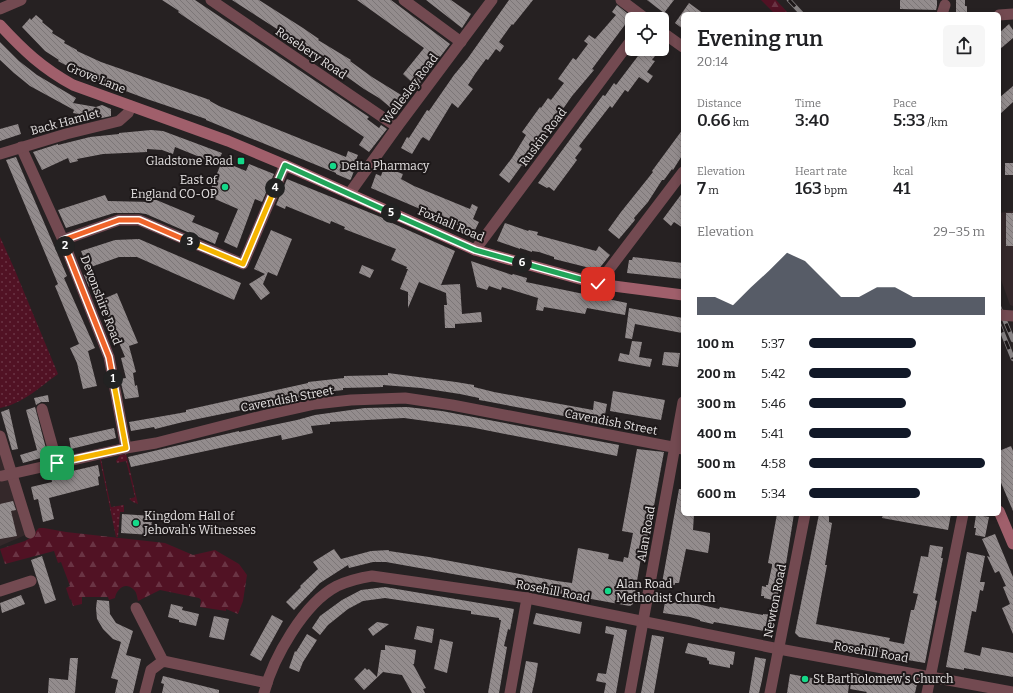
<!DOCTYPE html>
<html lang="en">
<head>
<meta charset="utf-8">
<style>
  body { margin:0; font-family:Bitter,serif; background:#f6f6f6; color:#202124; height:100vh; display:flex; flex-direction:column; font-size:15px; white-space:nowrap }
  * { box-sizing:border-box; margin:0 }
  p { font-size:13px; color:#757577 }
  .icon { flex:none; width:22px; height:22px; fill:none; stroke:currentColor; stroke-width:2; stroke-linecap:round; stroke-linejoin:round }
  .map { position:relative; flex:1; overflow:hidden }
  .drawer { position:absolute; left:681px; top:12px; width:320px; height:504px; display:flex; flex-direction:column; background:#fff; border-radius:6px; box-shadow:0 2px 6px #0003 }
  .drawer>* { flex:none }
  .controls { position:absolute; left:625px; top:12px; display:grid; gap:8px }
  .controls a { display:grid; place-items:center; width:44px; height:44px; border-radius:6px; background:#fff; box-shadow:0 2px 6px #0003; font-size:20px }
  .pin { position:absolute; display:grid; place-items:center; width:34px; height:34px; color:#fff; margin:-17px; border-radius:8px; box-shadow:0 2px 6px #0006 }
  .km { position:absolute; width:20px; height:20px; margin:-10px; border-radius:50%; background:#222; color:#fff; font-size:11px; line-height:20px; text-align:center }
  .round { display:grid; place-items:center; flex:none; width:42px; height:42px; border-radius:6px; background:#f6f6f6 }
  .overview { display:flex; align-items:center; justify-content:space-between; height:68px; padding:0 16px }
  h1 { font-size:22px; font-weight:600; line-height:30px }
  .figures { display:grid; grid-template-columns:repeat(3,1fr); gap:6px; height:68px; padding:4px 16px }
  .figures div { display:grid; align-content:center }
  .figures b { font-size:17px; font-weight:600 }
  .figures small { font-size:11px; font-weight:400 }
  .figures p { font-size:11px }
  .chart { height:112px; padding:8px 16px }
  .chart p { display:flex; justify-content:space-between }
  .chart svg { width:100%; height:72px; margin-top:4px; fill:#111827; opacity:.7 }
  ul { padding:0 16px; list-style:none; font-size:13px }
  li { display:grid; grid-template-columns:64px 48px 1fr; align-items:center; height:30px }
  li i { height:10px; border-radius:5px; background:#111827 }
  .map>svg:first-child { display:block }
</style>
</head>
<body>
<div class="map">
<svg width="1013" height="693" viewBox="0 0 1013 693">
  <defs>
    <pattern id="grass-dots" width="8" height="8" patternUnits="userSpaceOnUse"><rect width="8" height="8" fill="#511224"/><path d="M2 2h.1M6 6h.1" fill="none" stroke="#6a3444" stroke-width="1.8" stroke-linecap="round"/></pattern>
    <pattern id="forest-firs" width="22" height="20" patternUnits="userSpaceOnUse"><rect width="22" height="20" fill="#511224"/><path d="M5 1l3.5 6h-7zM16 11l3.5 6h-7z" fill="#6a3444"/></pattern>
    <pattern id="building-back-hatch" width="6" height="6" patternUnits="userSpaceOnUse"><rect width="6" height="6" fill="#938c8d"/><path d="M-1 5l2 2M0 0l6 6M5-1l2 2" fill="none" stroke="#7c7677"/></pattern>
  </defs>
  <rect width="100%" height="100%" fill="#262122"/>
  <g fill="#34282a">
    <path d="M1013,211V306L1010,305L999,274V213Z"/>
    <path d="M0,436L30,533L0,546Z"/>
  </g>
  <g fill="url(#grass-dots)">
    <path d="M0,237L14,268L58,374C40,387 22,404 0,408Z"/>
    <path d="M126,454L138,504L133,502L129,499L135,497L126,461L117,463L116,461L120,455Z"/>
    <path d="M101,459L111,507L124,505V512H120L118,537H116L100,460Z"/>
  </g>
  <g fill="url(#forest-firs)">
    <path d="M761,0H776L789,14H775Z"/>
    <path d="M39,528H44L66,532L165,543L193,555L215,550L239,564L247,575L243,601L238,614L226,609V611L200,607L201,600L199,598L160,590L138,601C137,597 137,592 133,589C125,581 116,590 115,598L109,600L108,597H82V604L73,606L71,599L70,600L66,588L70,586L61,562L58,563L54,551L5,564L0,549L25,541L35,535L36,531Z"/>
  </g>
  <g fill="url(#building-back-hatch)">
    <path d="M162,0H195L369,117L367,119L379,128L381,125L387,129L369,152L359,145L364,137L182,15L178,12L179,11Z"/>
    <path d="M232,0H259L303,28L319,39L318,40L351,60L350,61L372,77L406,98L396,112L379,98L364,89L308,49L291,39V38Z"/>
    <path d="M357,0H391L450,44L417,87L403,74L424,48Z"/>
    <path d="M426,0H451L471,14L462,28Z"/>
    <path d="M509,0H533L513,25L512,24L499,42L504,46L500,52L496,49L488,60L486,59L475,74L468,85L473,89L458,108L452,103L429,141L423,137L421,139L412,154L401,148L407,137L409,138L427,110L429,111L454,75L468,58Z"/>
    <path d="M647,0H674L664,13Z"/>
    <path d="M900,0H937V6L936,10L900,9Z"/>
    <path d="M956,0H965V6H967V14H956Z"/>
    <path d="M689,3L704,14H683V29L675,23Z"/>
    <path d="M617,5L632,17L627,22L592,69L594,70L572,96L537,146L536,145L526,157L530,159L524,167L522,165L509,183L499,175L512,158L526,135L522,132L540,107L541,108L548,98L551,100L564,83L558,79L573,58L576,60L588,44L584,41L589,35L595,39L616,15L612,12Z"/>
    <path d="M36,15L43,21L42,22L53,31L52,33L65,41L64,43L77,50V51L101,62L210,100V101L219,106L346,157L348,151L358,155L353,167L355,168L351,179L350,180L336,174V173L206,120V119L147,99L88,77L72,70L73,69L58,61L59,60L45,51L22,27L30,18L31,20Z"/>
    <path d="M1009,24L1013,30V38L999,50V33Z"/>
    <path d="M0,42L19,61L37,75L76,98L73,103L96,107L102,105L111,109V116L102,118L73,113L74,110L30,86L14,73L0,60Z"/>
    <path d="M637,49H660L652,60L655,61L647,72L653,76L648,83L639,77L628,92L625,90L612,108L610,106L579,146L582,149L575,158L577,160L554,191L549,187L547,188L538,183L603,95L605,96L614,83L616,85L638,56L634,54Z"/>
    <path d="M1013,86V102L999,115V98Z"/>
    <path d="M18,124L21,134L0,141V129Z"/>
    <path d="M683,129V154L673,170L672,169L664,180H662L648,202L634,218L635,220L619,239L608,230L621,212L653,172L652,171Z"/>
    <path d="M151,130L163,131L222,153L217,164L175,147L173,154L162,150L147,149V152L103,154L77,159L78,161L70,163L68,158L42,170L33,152L58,144V145L90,137L119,134V133Z"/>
    <path d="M16,157L67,276L64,278L95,348L88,351L97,386L83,389L77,363L70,348L79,344L55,286L58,284L6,160Z"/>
    <path d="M222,161L246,171L249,164L274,174L262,202L255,199L237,248L224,242L238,209L208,196Z"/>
    <rect x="1005" y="163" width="8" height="12"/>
    <path d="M384,167L403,174L401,179L414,186L470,209L472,204L478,207L473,219L479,222L474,232L371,188L376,174L381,176Z"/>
    <path d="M287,179L383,218V219L455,251L441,285L460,284L462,314L481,312L482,322L455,324V328H445L444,305H447L446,293L419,282L408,308V292L400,289L408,269H406L407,267L391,260L396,249L344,229L345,227L331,221L330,224L286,206L285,209L276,205Z"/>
    <path d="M683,192V228L674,222L671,226L663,219Z"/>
    <path d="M105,195L108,201L152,202L154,199L195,216L192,222L219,233L215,244L146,214L139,213H114L66,228L58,210Z"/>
    <rect x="1006" y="213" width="7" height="33"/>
    <path d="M505,223L528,231L529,230L538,232L537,235L596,251L599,246L610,255L598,270L554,259V257L539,252L532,251V252L520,248V249L497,241Z"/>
    <path d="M271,230L292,239L277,276L268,272L263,284L270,293L261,300L249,284L265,274L254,269Z"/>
    <path d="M139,239L241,283L234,300L137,257H119L88,268L81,251L115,240Z"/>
    <path d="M633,257L683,263V279L627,273L629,260H632Z"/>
    <path d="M471,261L512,275L513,274L527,278L526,282L627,303L625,315L587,308L585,314L544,307L543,311L536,310L538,298L502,287L501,290L489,286L487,290L477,287Z"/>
    <path d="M362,265L374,270L370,278L359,273Z"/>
    <path d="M92,271L97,283L89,287L84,275Z"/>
    <path d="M117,293L138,343L129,346L136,372L133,373L135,386L137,385L139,397L125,399L120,379L126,378L121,358L125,357L101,300Z"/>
    <path d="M629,308L683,318L682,333L635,324L632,339L625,338Z"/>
    <path d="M632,341L642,342L639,357L652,359L650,367L618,361L620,353L629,355Z"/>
    <path d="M664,352L680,353L678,367L662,365Z"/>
    <path d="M388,373L456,382L474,385V387L494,392L593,410L594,401L607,404L603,425L569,417L485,401L479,400V398L460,394L421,388L383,385V387L343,388V390L309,394V395L290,400L183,422L155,429L154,427L131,431L129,422L175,414L186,412V410L308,383V382L344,378V376L388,375Z"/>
    <path d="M613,391L665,400L661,420L610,411Z"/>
    <path d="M48,395L49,402H41L36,405L34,398Z"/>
    <path d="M35,407L48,456L23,463L20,455L37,450L26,410Z"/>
    <path d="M407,407L442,411L619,445L617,456L470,427L404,418L330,422V424L311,426L313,433L296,437L282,440L281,435L131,467L128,457L239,431V432L297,420L315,415L365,408Z"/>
    <path d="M9,409L18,449L12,450L1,412Z"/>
    <path d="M114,428L116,438L71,449L69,438Z"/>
    <path d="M1011,446L1013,451V511L999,478V451Z"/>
    <path d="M637,449L664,452L644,559L641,558L633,604L630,606L386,562H373L349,568L348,565L320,583L294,610L286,602L301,587L300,586L318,569L313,562L334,549L341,559L371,551L389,550V551L429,557L557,581L572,583L578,548L609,554L608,559L623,562L624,557L628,558L633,533L622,531Z"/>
    <path d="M98,465L100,476L98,477L99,485L49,498L54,519L43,522L38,499L34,500L31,487L52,482L51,476Z"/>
    <path d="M679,489H683V514H694L693,530L710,533V540L708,553L686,549L679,583H675V585L662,583Z"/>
    <path d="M13,501L16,510L11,511L17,536L0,539V504Z"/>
    <path d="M122,514L152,516L151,535L121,533Z"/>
    <path d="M777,514H794L785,570L782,582H780L777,601L764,598V596H761L762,586L766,587V585H768L772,566V564L768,563Z"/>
    <path d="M819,514H829V522L832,523L825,565H827L816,624L890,638L889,641L904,644L911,610H914L918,594L913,593L921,556L928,557L930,545L943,547L941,558H943L935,600L937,601L925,663L902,659V656L860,648L799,637L795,633Z"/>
    <path d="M883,514H951L948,530L882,518Z"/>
    <path d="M976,515L989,517L985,537L975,535L976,528H974Z"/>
    <path d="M995,534L1013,577V634L1002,608L1010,604L1003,587L1006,586L999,571L995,573L987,556L990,557L982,539Z"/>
    <path d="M967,552L985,556L980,582H985L983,591L980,590L976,612L972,611L964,652L980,656L982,647L1013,653V677L964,668V670L946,667Z"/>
    <path d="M42,556L56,600L45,604L31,560Z"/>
    <path d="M385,587L514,609L510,630L508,629L504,646L507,647L499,693H488L501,620H499V618L471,614V611L385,598L363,601L348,609L328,625L320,635L312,628L320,616L342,600L361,590Z"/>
    <path d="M21,595L25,604L2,613L0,603Z"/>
    <path d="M676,599L719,609L720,607L763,615V614L774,615L771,630L769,632L714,622L713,624L700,621V620L690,617L663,613L665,602L674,603L676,602Z"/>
    <path d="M97,600L109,601L110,614L116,623L133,631L126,655L141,659L133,693H115L118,680L111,678L121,642L113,639L103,629L97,619L96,608Z"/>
    <path d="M171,604L183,607L182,610L199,614L196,626L179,622V620L168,617Z"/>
    <path d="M536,613L582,622L580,634L533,624Z"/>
    <path d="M272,615L283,621L261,661L250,655Z"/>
    <path d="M214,616L229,619L224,640L209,637Z"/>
    <path d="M377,622L389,624L373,636L368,629Z"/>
    <path d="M417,626L434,629L432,643L414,639Z"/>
    <path d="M606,626L627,630L616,693H604L606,683L596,681L598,673L606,674L614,635L605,633Z"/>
    <path d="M307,634L317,640L303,662L299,672L289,668L295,651L296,652Z"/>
    <path d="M652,635L664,637L654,693H641Z"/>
    <path d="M440,639L453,642L447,673L434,669Z"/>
    <path d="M688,643L735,652L733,665L730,664V668L709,664V661L707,660V658L685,653Z"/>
    <path d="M385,645L416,650L414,664H413L426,688L423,689L425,693H412L402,675L383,672L364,690L354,679L365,668L367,670L369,669L377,677L381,650H385Z"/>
    <path d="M755,657L766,659L762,680L759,693H749Z"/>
    <path d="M70,658H78L75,693H48L49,678L68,680Z"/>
    <path d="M526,661L538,663L535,680L532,693H520Z"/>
    <path d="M853,673L917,684L915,693H866L867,692L850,689Z"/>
    <path d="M790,674L849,685L848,693H787Z"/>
    <path d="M163,676L219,690V693H162L164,684L161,683Z"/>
  </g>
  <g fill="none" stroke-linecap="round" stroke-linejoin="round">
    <g stroke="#734a51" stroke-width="11">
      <path d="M211,0L397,127"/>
      <path d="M404,0L461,42"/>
      <path d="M621,0L646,19"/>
      <path d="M0,9L21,0"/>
      <path d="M942,14L945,5"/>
      <path d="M999,15L1013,14"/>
      <path d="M662,32L683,47"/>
      <path d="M21,147L63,240L109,357L126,448"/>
      <path d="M349,194L397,127L492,0"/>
      <path d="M63,240L119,220H139L243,264L285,165"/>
      <path d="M475,250L632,39"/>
      <path d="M598,284L683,172"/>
      <path d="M42,409L57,463"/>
      <path d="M0,436L30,533"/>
      <path d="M2,476L126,448L156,443L266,415L315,404L351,400L405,398L452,405L683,449"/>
      <path d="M0,591L31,581"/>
      <path d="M136,608L163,661"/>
      <path d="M145,693L151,670L163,661L267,683"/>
      <path d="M264,693C273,658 304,603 337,586C348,581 359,578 372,576L527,598L779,649L1013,692"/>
      <path d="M510,693L527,598"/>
      <path d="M630,693L683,402"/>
      <path d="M770,693L805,514"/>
      <path d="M927,693L963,514"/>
    </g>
    <path stroke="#734a51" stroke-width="11" d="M0,154L66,134L119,121L128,113L131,106"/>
    <g stroke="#a05f6b" stroke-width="11">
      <path d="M0,25C23,50 42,68 73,85L228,141L285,165L475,250L598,284L683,295"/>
      <path d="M999,511L1013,544"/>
    </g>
    <defs>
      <g id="rail">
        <path d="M789,0L802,14"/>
        <path d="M999,307L1013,340"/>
        <path d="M999,324L1013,359"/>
      </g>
    </defs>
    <use href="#rail" stroke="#858182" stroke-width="4.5"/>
    <use href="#rail" stroke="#1d1819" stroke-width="3" stroke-dasharray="9" stroke-linecap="butt"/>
    <path stroke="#734a51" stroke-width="11" d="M999,315L1013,316"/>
  </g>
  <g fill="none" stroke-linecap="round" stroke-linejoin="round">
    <defs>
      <path id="split-1" d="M57,463L126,448L113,379"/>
      <path id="split-2" d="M65,246L109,357L113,379"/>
      <path id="split-3" d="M65,246L63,240L119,220H139L190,242"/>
      <path id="split-4" d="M190,242L243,264L275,188"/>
      <path id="split-5" d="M275,188L285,165L391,213"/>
      <path id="split-6" d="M391,213L475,250L522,263"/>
      <path id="split-7" d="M522,263L598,284"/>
    </defs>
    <use href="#split-1" stroke="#fff" stroke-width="8"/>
    <use href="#split-2" stroke="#fff" stroke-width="8"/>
    <use href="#split-3" stroke="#fff" stroke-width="8"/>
    <use href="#split-4" stroke="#fff" stroke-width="8"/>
    <use href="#split-5" stroke="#fff" stroke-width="8"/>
    <use href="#split-6" stroke="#fff" stroke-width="8"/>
    <use href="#split-7" stroke="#fff" stroke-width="8"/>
    <use href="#split-1" stroke="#f5b400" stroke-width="5"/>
    <use href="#split-2" stroke="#f0652b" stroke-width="5"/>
    <use href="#split-3" stroke="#f0652b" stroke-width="5"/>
    <use href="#split-4" stroke="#f5b400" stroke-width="5"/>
    <use href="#split-5" stroke="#22a559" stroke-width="5"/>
    <use href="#split-6" stroke="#22a559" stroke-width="5"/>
    <use href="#split-7" stroke="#22a559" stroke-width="5"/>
  </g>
  <g fill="#14d989" stroke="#1d1819" stroke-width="1.5">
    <rect x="237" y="157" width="8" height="8" rx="2"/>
    <circle cx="333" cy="166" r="4"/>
    <circle cx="225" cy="187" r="4"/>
    <circle cx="136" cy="523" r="4"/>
    <circle cx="608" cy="591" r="4"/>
    <circle cx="805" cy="679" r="4"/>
  </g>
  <g text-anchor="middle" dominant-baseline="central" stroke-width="4" stroke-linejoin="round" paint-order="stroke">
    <g font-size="12" fill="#e5e2e2" stroke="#1d1819">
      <text transform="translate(311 53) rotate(34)">Rosebery Road</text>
      <text transform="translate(96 78) rotate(22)">Grove Lane</text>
      <text transform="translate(410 89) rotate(-53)">Wellesley Road</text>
      <text transform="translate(65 122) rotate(-15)">Back Hamlet</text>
      <text transform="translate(543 137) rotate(-53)">Ruskin Road</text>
      <text transform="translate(451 224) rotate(23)">Foxhall Road</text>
      <text transform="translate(101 300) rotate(69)">Devonshire Road</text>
      <text transform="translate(287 399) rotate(-11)">Cavendish Street</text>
      <text transform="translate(611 422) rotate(11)">Cavendish Street</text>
      <text transform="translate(646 534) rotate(-80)">Alan Road</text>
      <text transform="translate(553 591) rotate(11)">Rosehill Road</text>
      <text transform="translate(775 601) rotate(-79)">Newton Road</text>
      <text transform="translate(871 652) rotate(10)">Rosehill Road</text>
    </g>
    <g font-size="12" fill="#e5e2e2" stroke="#1d1819" text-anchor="start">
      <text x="233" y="161" text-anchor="end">Gladstone Road</text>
      <text x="341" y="166">Delta Pharmacy</text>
      <text x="217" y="180" text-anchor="end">East of<tspan x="217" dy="14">England CO-OP</tspan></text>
      <text x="144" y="516">Kingdom Hall of<tspan x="144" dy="14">Jehovah's Witnesses</tspan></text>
      <text x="616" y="584">Alan Road<tspan x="616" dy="14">Methodist Church</tspan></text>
      <text x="813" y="679">St Bartholomew's Church</text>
    </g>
  </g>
</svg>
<div class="controls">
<a><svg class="icon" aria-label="locate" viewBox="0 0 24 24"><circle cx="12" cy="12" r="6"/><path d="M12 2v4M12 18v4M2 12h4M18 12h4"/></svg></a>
</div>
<div class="pin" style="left:57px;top:463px;background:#1e9e55"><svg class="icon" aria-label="arrive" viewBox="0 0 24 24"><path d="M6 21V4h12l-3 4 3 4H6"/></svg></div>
<div class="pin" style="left:598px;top:284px;background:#d93025"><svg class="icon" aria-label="check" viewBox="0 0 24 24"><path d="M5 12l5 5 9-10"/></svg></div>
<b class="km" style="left:113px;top:379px">1</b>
<b class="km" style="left:65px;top:246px">2</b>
<b class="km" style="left:190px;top:242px">3</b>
<b class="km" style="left:275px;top:188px">4</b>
<b class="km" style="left:391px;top:213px">5</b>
<b class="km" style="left:522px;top:263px">6</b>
<section class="drawer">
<div class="overview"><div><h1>Evening run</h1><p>20:14</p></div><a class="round"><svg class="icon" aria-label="share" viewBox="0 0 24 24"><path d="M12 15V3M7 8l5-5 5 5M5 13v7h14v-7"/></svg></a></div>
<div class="figures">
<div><p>Distance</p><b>0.66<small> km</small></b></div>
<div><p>Time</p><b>3:40</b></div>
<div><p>Pace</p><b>5:33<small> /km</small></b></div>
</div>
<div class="figures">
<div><p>Elevation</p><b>7<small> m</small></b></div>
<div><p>Heart rate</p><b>163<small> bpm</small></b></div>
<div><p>kcal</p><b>41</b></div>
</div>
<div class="chart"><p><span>Elevation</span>29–35 m</p>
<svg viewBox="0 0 160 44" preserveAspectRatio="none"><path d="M0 44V33L10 33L20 38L30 27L40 17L50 6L60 11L70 22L80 33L90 33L100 27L110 27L120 33L130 33L140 33L150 33L160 33V44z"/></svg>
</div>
<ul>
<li><b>100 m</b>5:37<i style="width:61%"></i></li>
<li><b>200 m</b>5:42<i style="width:58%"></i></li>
<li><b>300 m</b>5:46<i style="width:55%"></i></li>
<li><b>400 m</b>5:41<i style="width:58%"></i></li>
<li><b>500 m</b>4:58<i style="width:100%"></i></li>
<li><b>600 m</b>5:34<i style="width:63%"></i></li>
</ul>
</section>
</div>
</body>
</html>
